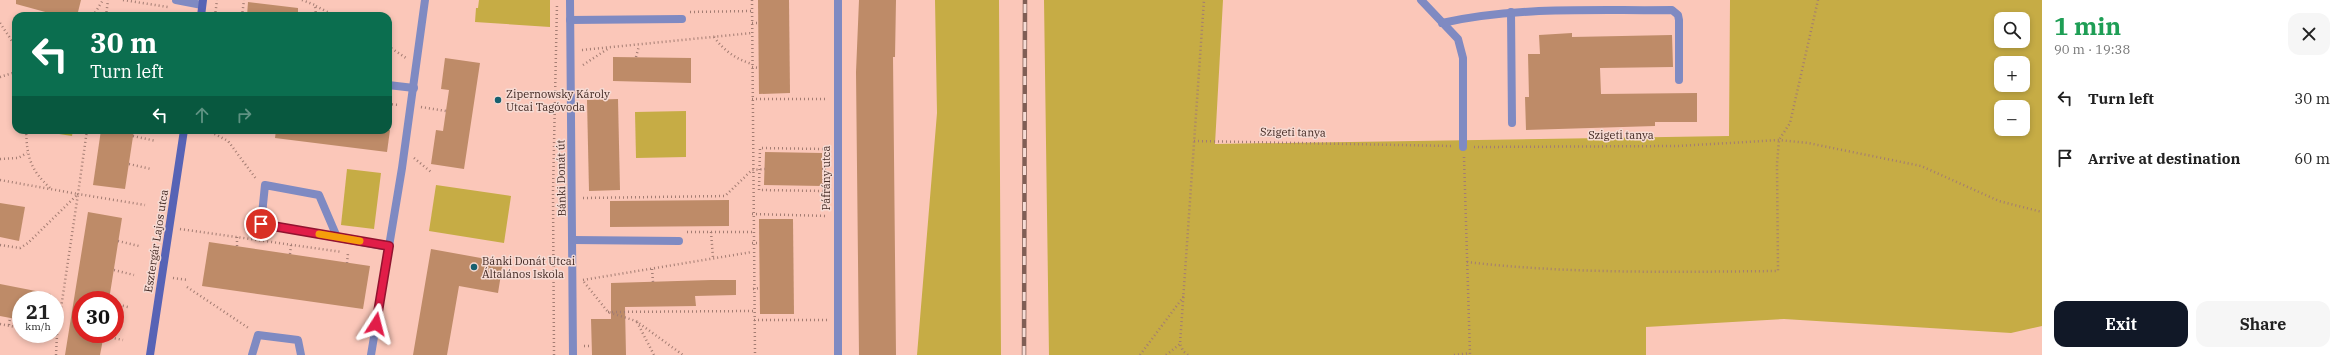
<!DOCTYPE html>
<meta charset="utf-8">
<style>
:root{--surface:#fff;--page:#f6f6f6;--text:#222;--muted:#767676;--accent:#111827}
body{margin:0;font-family:"IBM Plex Serif",serif;background:var(--page);color:var(--text);height:100vh;display:flex;flex-direction:column;font-size:15px;white-space:nowrap}
*{box-sizing:border-box;margin:0}
p{font-size:13px;color:var(--muted)}
.icon{flex:none;width:22px;height:22px;fill:none;stroke:currentColor;stroke-width:2;stroke-linecap:round;stroke-linejoin:round}
.map{position:relative;flex:1;overflow:hidden}
.drawer{display:flex;flex-direction:column;background:var(--surface);width:300px}
.drawer>*{flex:none}
.guide{position:absolute;left:12px;top:12px;width:380px;height:122px;border-radius:12px;box-shadow:0 2px 6px #0003;background:#0b6e4f;color:#fff;overflow:hidden}
.fabs{position:absolute;left:1994px;top:12px;display:grid;gap:8px}
.fabs a{display:grid;place-items:center;width:36px;height:36px;border-radius:8px;background:var(--surface);box-shadow:0 2px 6px #0003;font-size:20px}
.speed{position:absolute;left:12px;top:291px;display:flex;gap:8px;font-size:20px;font-weight:700;text-align:center}
.speed>*{display:grid;place-content:center;width:52px;height:52px;border-radius:50%;background:var(--surface);box-shadow:0 2px 6px #0003;line-height:1}
.speed small{font-size:10px;font-weight:400}
.speed .limit{border:6px solid #d22;background:#fff;color:#111}
.pin{position:absolute;display:grid;place-items:center;width:34px;height:34px;color:#fff;margin:-17px;border:2px solid #fff;border-radius:50%;box-shadow:0 1px 4px #0007}
.me{position:absolute;width:44px;margin:-22px;rotate:9deg;stroke-linejoin:round;filter:drop-shadow(0 0 3px #0008)}
.turn{display:flex;align-items:center;gap:14px;height:84px;padding:0 12px;font-size:18px}
.turn .icon{width:52px;height:52px;stroke-width:2.5}
.turn b{display:block;font-size:28px;line-height:34px}
.lanes{display:flex;align-items:center;height:38px;padding:0 12px;background:#0003;justify-content:center;gap:20px;direction:ltr}
.lanes .off{opacity:.35}
.round{display:grid;place-items:center;flex:none;width:42px;height:42px;border-radius:12px;background:var(--page)}
.overview{display:flex;align-items:center;justify-content:space-between;height:68px;padding:0 12px}
h1{font-size:24px;font-weight:700;line-height:30px;color:#1e9e55}
.primary-button{display:flex;gap:8px;margin-top:auto;padding:8px 12px}
.primary-button a{flex:1;height:46px;border-radius:12px;background:var(--accent);color:#fff;font-size:16px;font-weight:700;line-height:46px;text-align:center}
.primary-button a+a{background:var(--page);color:var(--text)}
ul{padding:0;list-style:none}
li{display:flex;align-items:center;gap:12px;height:60px;padding:0 12px}
li div{flex:1}
li b{display:block;font-size:15px}
li em{font-style:normal}
main{display:flex;flex:1;min-height:0}
.map>svg:first-child{display:block}
</style>
<main>
<div class="map">
<svg width="2042" height="355" viewBox="0 0 2042 355">
<rect width="100%" height="100%" fill="#fbc7b9"/>
<g fill="#c6ac45" fill-rule="evenodd">
<polygon points="479,0 550,0 550,27 475,22 476,8 478,8"/>
<polygon points="935,0 999,0 1001,355 917,355 937,113"/>
<path d="M1044 0H1223L1215 144 1729 136 1730 0H2042V326L2011 333 1784 319 1646 327V355H1049ZM2001 19H2023V41H2001ZM2001 63H2023V85H2001ZM2001 107H2023V129H2001Z"/>
<polygon points="686,111 686,157 636,158 635,112"/>
<polygon points="33,130 73,130 72,136"/>
<polygon points="347,169 381,173 374,229 341,225"/>
<polygon points="436,185 511,196 504,243 429,231"/>
</g>
<g fill="#be8b68">
<polygon points="16,0 81,0 77,16 60,16 16,4"/>
<polygon points="758,0 789,0 790,93 759,94"/>
<polygon points="859,0 896,0 895,57 893,57 896,355 859,355 856,72"/>
<polygon points="248,2 298,8 298,16 247,16"/>
<polygon points="1572,33 1572,37 1672,35 1673,67 1600,68 1601,94 1697,93 1697,122 1655,122 1655,126 1526,130 1525,97 1529,97 1528,54 1540,54 1539,35"/>
<polygon points="613,57 691,58 691,83 613,81"/>
<polygon points="445,58 480,63 464,169 431,164 436,130 443,131 449,90 441,89"/>
<polygon points="618,99 620,190 589,191 587,100"/>
<polygon points="101,130 134,130 125,189 93,185"/>
<polygon points="276,130 390,130 387,152 275,138"/>
<polygon points="765,152 822,153 822,186 764,185"/>
<polygon points="729,200 729,226 610,227 610,201"/>
<polygon points="0,203 25,207 19,241 0,237"/>
<polygon points="88,212 122,218 109,300 75,300 81,300 81,334 104,334 100,355 65,355"/>
<polygon points="759,219 793,219 794,314 760,314"/>
<polygon points="209,242 370,266 363,309 202,286"/>
<polygon points="431,249 503,262 498,293 459,286 447,355 413,355"/>
<polygon points="711,280 736,280 736,295 695,296 696,306 625,307 626,355 592,355 591,319 611,319 611,283"/>
<polygon points="0,284 51,294 50,300 21,300 21,320 0,316"/>
</g>
<g fill="none" stroke-linecap="round" stroke-linejoin="round">
<g stroke="#a37c72" stroke-width="2.5" stroke-dasharray="1 3" stroke-linecap="butt">
<polyline points="123,0 168,7"/>
<polyline points="302,0 315,5 316,16"/>
<polyline points="752,0 755,355"/>
<polyline points="316,6 335,16"/>
<polyline points="690,12 752,11"/>
<polyline points="93,16 103,0"/>
<polyline points="106,16 108,0"/>
<polyline points="215,16 217,0"/>
<polyline points="242,16 244,0"/>
<polyline points="0,23 16,47"/>
<polyline points="752,23 758,23"/>
<path d="M714 37C724 51 736 59 752 64"/>
<polyline points="388,46 406,58"/>
<polyline points="582,50 752,33"/>
<polyline points="636,57 639,46"/>
<polyline points="583,65 609,48"/>
<polyline points="752,67 759,68"/>
<polyline points="0,77 16,72"/>
<polyline points="752,99 828,99"/>
<polyline points="388,104 399,105"/>
<polyline points="421,107 446,111"/>
<path d="M26 130C27 157 30 169 50 188"/>
<polyline points="87,130 78,194 145,205"/>
<polyline points="211,132 228,141 257,180"/>
<polyline points="133,136 156,141"/>
<polyline points="1194,141 1451,146"/>
<polyline points="1474,147 1679,146 1779,140 1808,143 1921,166 1999,201 2042,212"/>
<polyline points="1464,157 1470,355"/>
<polyline points="414,158 431,172"/>
<polyline points="0,159 18,158 27,153"/>
<polyline points="129,164 151,169"/>
<polyline points="822,169 824,169 825,149 760,148 759,190 823,191 824,169 826,169"/>
<polyline points="0,180 78,194"/>
<polyline points="583,198 725,196 752,170 765,169"/>
<polyline points="752,214 828,216"/>
<polyline points="180,229 342,252"/>
<polyline points="687,232 753,232"/>
<polyline points="711,232 713,258"/>
<polyline points="118,241 139,246"/>
<polyline points="752,243 760,243"/>
<polyline points="0,245 20,248 28,243 78,194"/>
<polyline points="237,246 237,237"/>
<polyline points="290,254 291,245"/>
<path d="M1467 262C1567 274 1677 272 1778 271L1777 164 1779 140 1790 123 1818 0"/>
<polyline points="347,263 348,253"/>
<polyline points="652,269 653,282"/>
<polyline points="114,270 134,275"/>
<polyline points="173,278 188,280"/>
<polyline points="583,280 752,252"/>
<polyline points="584,282 608,312 636,321 683,355"/>
<polyline points="187,287 250,329"/>
<polyline points="753,289 760,288"/>
<polyline points="115,304 128,307"/>
<polyline points="608,312 754,311"/>
<polyline points="754,320 827,320"/>
<polyline points="637,322 654,355"/>
<polyline points="0,324 21,328"/>
<polyline points="9,325 10,318"/>
<polyline points="52,334 57,335"/>
<polyline points="103,336 123,340"/>
<polyline points="584,346 592,346"/>
<polyline points="56,355 57,335 78,194"/>
<polyline points="554,355 553,192 557,4"/>
<polyline points="1140,355 1184,296"/>
<polyline points="1166,355 1180,344"/>
<polyline points="1188,355 1183,351 1180,344 1204,0"/>
<polyline points="1454,355 1470,353"/>
</g>
<g stroke="#7f8ac2" stroke-width="8">
<polyline points="176,0 202,5"/>
<polyline points="1511,12 1512,123"/>
<path d="M1442 23C1517 6 1596 11 1672 10L1678 15 1679 20V80"/>
<polyline points="388,85 414,88"/>
<polyline points="337,237 319,195 265,185 261,224 389,247"/>
<polyline points="252,355 258,335 298,340 301,355"/>
</g>
<g stroke="#7f8ac2" stroke-width="8">
<polyline points="570,0 573,355"/>
<polyline points="838,0 838,355"/>
<polyline points="1421,0 1458,39 1463,58 1463,147"/>
<polyline points="570,20 682,19"/>
<polyline points="573,240 679,241"/>
<polyline points="371,355 402,168 425,0"/>
</g>
<g stroke="#5763b5" stroke-width="8">
<polyline points="201,16 203,0"/>
<polyline points="150,355 184,130"/>
</g>
<defs>
<polyline id="rail" points="1024,355 1025,0"/>
</defs>
<use href="#rail" stroke="#805e55" stroke-width="4.5"/>
<use href="#rail" stroke="#f6dbd4" stroke-width="3" stroke-dasharray="9" stroke-linecap="butt"/>
</g>
<g fill="none" stroke-linecap="round" stroke-linejoin="round">
<defs>
<polyline id="route" points="261,224 389,246 376,324"/>
</defs>
<use href="#route" stroke="#92132f" stroke-width="10"/>
<use href="#route" stroke="#e11d48" stroke-width="7"/>
<polyline stroke="#f59e0b" stroke-width="7" points="319,234 360,241"/>
</g>
<g fill="#17606f" stroke="#f6dbd4" stroke-width="1.5">
<circle cx="498" cy="100" r="4"/>
<circle cx="474" cy="267" r="4"/>
</g>
<g text-anchor="middle" stroke-width="3" stroke-linejoin="round" paint-order="stroke">
<g font-size="11" fill="#422923" stroke="#f6dbd4" text-anchor="start">
<text x="506" y="98">Zipernowsky Károly<tspan x="506" dy="13">Utcai Tagóvoda</tspan></text>
<text x="482" y="265">Bánki Donát Utcai<tspan x="482" dy="13">Általános Iskola</tspan></text>
</g>
<g font-size="11" fill="#422923" stroke="#f6dbd4">
<text transform="translate(1293 132) rotate(1)" y="4">Szigeti tanya</text>
<text x="1621" y="139">Szigeti tanya</text>
<text transform="translate(561 178) rotate(-91)" y="4">Bánki Donát út</text>
<text transform="translate(826 178) rotate(-90)" y="4">Páfrány utca</text>
<text transform="translate(156 241) rotate(-81)" y="4">Esztergár Lajos utca</text>
</g>
</g>
</svg>
<div class="fabs">
<a><svg class="icon" aria-label="search" viewBox="0 0 24 24"><circle cx="10" cy="10" r="6"/><path d="M15 15l6 6"/></svg></a>
<a>+</a>
<a>−</a>
</div>
<div class="speed"><div>21<small>km/h</small></div><div class="limit">30</div></div>
<div class="pin" style="left:261px;top:224px;background:#d93025"><svg class="icon" aria-label="arrive" viewBox="0 0 24 24"><path d="M6 21V4h12l-3 4 3 4H6"/></svg></div>
<svg class="me" style="left:376px;top:324px" viewBox="-20 -20 40 40"><path d="M0-17L14 15 0 8-14 15z" fill="#e11d48" stroke="#fff" stroke-width="4"/></svg>
<div class="guide">
<div class="turn"><svg class="icon" aria-label="left" viewBox="0 0 24 24"><path d="M17 20v-9H6M10 6l-5 5 5 5"/></svg><div><b>30 m</b>Turn left</div></div>
<div class="lanes"><svg class="icon" aria-label="left" viewBox="0 0 24 24"><path d="M17 20v-9H6M10 6l-5 5 5 5"/></svg><svg class="icon off" aria-label="ahead" viewBox="0 0 24 24"><path d="M12 20V5M6 11l6-6 6 6"/></svg><svg class="icon off" aria-label="right" viewBox="0 0 24 24"><path d="M7 20v-9h11M14 6l5 5-5 5"/></svg></div>
</div>
</div>
<section class="drawer">
<div class="overview"><div><h1>1 min</h1><p>90 m · 19:38</p></div><a class="round"><svg class="icon" aria-label="close" viewBox="0 0 24 24"><path d="M6 6l12 12M18 6L6 18"/></svg></a></div>
<ul>
<li><svg class="icon" aria-label="left" viewBox="0 0 24 24"><path d="M17 20v-9H6M10 6l-5 5 5 5"/></svg><div><b>Turn left</b></div><em>30 m</em></li>
<li><svg class="icon" aria-label="arrive" viewBox="0 0 24 24"><path d="M6 21V4h12l-3 4 3 4H6"/></svg><div><b>Arrive at destination</b></div><em>60 m</em></li>
</ul>
<div class="primary-button"><a>Exit</a><a>Share</a></div>
</section>
</main>
